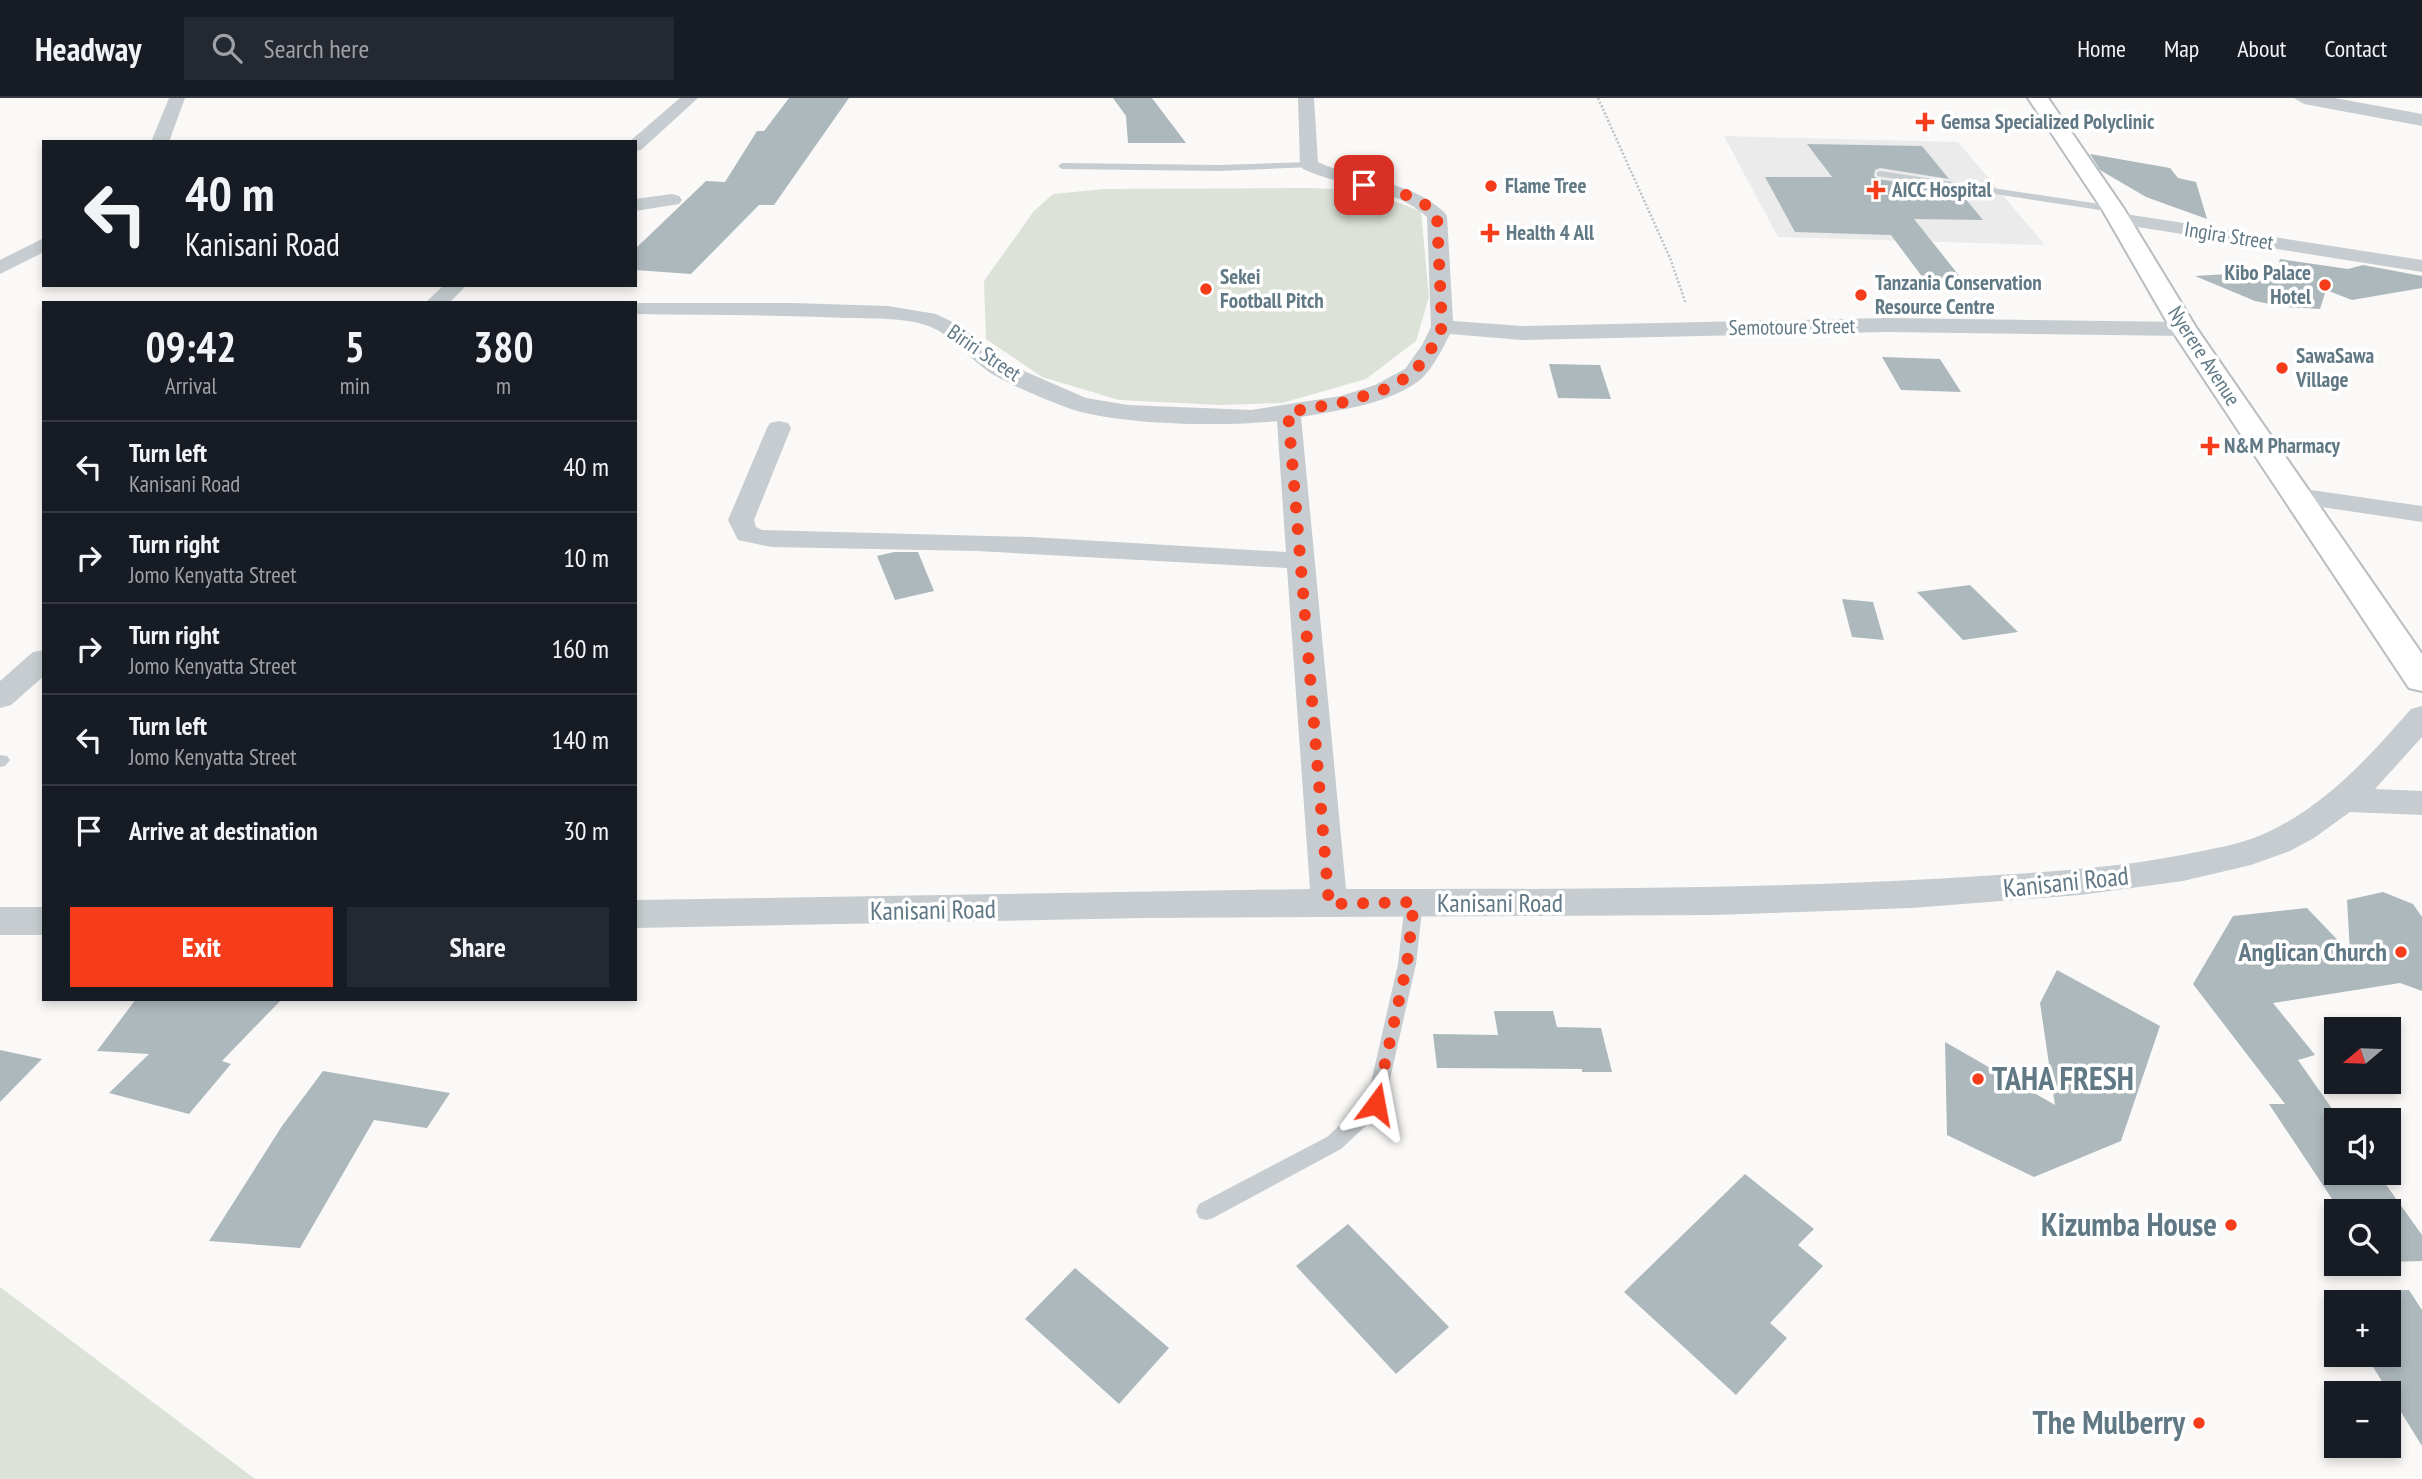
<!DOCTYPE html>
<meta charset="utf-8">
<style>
:root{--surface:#171b24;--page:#242831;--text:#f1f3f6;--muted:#9ea1a6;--line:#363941;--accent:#f53d1c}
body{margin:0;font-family:"PT Sans Narrow",sans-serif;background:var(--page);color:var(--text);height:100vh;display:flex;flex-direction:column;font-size:26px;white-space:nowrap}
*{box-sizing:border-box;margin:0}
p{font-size:23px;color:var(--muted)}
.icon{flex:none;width:38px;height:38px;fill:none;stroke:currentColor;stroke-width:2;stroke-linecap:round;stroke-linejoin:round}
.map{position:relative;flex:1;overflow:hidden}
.side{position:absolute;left:42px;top:203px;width:595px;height:700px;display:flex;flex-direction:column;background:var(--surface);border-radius:0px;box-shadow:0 4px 10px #0003}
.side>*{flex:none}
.hud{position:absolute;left:42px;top:42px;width:595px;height:147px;border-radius:0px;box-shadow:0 4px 10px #0003;background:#171b24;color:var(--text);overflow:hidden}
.needle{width:46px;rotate:251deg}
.buttons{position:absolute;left:2324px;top:919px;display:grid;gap:14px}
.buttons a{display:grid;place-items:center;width:77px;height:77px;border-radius:0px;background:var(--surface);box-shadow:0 4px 10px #0003;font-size:35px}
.pin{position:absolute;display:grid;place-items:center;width:60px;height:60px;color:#fff;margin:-30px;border-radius:14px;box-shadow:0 4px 10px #0006}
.me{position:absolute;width:77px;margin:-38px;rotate:13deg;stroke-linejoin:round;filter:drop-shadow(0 0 5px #0008)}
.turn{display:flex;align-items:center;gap:24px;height:147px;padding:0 28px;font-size:32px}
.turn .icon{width:91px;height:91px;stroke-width:2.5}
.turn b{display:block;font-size:49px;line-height:60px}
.eta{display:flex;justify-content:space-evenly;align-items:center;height:119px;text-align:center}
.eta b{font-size:42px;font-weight:700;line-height:49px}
.cta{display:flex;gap:14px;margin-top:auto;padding:14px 28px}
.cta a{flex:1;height:80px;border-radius:0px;background:var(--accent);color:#fff;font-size:28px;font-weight:700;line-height:80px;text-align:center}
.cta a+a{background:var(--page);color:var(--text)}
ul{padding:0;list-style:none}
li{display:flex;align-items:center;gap:21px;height:91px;padding:0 28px;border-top:2px solid var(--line)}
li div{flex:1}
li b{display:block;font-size:26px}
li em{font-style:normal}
header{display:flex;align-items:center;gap:42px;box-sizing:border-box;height:98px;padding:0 35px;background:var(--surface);border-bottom:2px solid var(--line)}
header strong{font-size:33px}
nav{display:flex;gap:38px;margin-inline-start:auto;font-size:24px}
.search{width:490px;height:63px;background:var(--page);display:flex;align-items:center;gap:18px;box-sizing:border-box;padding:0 24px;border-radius:0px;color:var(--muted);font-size:26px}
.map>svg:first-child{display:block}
</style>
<header>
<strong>Headway</strong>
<div class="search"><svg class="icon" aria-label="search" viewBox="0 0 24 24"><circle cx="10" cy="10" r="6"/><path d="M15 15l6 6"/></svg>Search here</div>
<nav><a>Home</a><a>Map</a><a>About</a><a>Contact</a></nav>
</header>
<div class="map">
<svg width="2422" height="1381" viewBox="0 0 2422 1381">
<rect width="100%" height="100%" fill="#faf9f7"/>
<polygon fill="#eaebea" points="1724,38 1958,44 2045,147 1778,139"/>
<g fill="#dce2d8">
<polygon points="1309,90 1364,92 1421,113 1429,199 1416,243 1366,281 1282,305 1220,307 1119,302 1042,279 986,241 984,183 1034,113 1053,96 1105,91"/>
<polygon points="0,1189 255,1381 0,1381"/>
</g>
<g fill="#adb8bd">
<polygon points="789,0 849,0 774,107 759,107 691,176 635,172 635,151 706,83 725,84 757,33 764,33"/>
<polygon points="1113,0 1152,0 1186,45 1128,45 1126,18"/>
<polygon points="1807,46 1922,48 1949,81 1880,70 1875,72 1874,78 1877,81 1959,93 1983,122 1914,121 1965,185 1926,184 1891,137 1795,134 1765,79 1832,79"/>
<polygon points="2090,56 2170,70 2178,80 2196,84 2207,121 2146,99 2100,72"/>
<polygon points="2280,161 2348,171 2363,167 2422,178 2422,190 2352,202 2326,192 2320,211 2285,209 2255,203 2195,178 2277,173"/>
<polygon points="1882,259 1940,261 1961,294 1901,292"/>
<polygon points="1549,266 1600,267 1611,301 1558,300"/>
<polygon points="894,454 918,454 934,493 895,502 877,458"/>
<polygon points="1970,487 2018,534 1963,542 1917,494"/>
<polygon points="1842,501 1873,504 1884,542 1852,539"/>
<polygon points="2383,794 2413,806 2422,819 2422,893 2400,885 2273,905 2315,957 2298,962 2340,1022 2336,1022 2336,1074 2377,1074 2422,1137 2422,1163 2389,1164 2389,1113 2340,1113 2269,1006 2285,1006 2193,886 2233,818 2307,810 2350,855 2347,802"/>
<polygon points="2057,872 2160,928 2121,1043 2034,1079 1947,1037 1945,944 2055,1007 2040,905"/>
<polygon points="136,901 282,901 222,963 231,966 189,1016 109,995 149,956 97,953"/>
<polygon points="1494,913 1553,913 1557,929 1601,930 1612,974 1582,974 1582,971 1437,970 1433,936 1498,937"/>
<polygon points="0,952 42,961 0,1004"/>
<polygon points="323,973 450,995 427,1030 374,1022 300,1150 209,1143 282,1028"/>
<polygon points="1745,1076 1814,1131 1798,1147 1823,1168 1770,1225 1787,1240 1736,1297 1624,1194"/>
<polygon points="1348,1126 1449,1229 1396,1276 1296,1168"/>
<polygon points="1075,1170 1169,1250 1119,1306 1025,1221"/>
<polygon points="2409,1192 2422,1212 2422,1348 2365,1256 2389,1256 2389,1204 2336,1204 2336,1211 2326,1194"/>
</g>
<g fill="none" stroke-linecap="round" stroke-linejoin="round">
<defs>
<polygon id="primary" points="2028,0 2048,0 2124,111 2197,231 2422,556 2422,593 2409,590 2171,231 2102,111"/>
</defs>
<use href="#primary" stroke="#b7bdc1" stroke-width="4"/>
<polyline stroke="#bec2c4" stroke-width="2.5" stroke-dasharray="2 2" stroke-linecap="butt" points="1598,0 1670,160 1686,206"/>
<g fill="#c6cccf" fill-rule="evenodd">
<polygon points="1309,64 1312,65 1312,69 1219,73 1062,71 1058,68 1062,65 1219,67"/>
<polygon points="1880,73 2113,108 2118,111 2113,114 1877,78 1877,74"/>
<polygon points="0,657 7,658 10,662 5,668 0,669"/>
<polygon points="1414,798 1420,799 1423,804 1416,866 1383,1012 1341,1051 1213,1120 1206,1122 1199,1120 1196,1113 1199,1106 1327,1039 1367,1002 1398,866 1405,804 1408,799"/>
</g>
<g fill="#c6cccf" fill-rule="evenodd">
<polygon points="169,0 185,0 169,44 151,44"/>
<polygon points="680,0 698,0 641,52 635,53 635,44 629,44"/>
<path d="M1298 0H1314L1318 64C1360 84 1409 81 1444 114L1447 118 1453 223 1522 228 1887 220 2184 224 2192 226 2195 231 2192 236 2184 238 1887 234 1522 242 1450 236C1443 250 1432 272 1420 282 1387 307 1340 312 1301 319L1346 791C1563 791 1780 792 1997 777 2064 773 2131 768 2197 754 2221 749 2246 745 2268 734 2326 707 2369 659 2411 611L2422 608V639L2375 691 2422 693V717L2350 714 2314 740 2290 753 2251 767 2183 783 2080 797 1911 810 1713 817 1144 820 635 830V802L1310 791 1287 470 977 453 771 449 738 442 728 422 767 330 770 325 779 323 788 325 791 330 754 422 756 429 762 432 1031 439 1286 454 1277 323C1227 329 1118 327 1071 311 1046 302 1017 290 994 277 972 264 953 238 931 229 906 219 873 221 847 220 776 217 706 217 635 216V205H630H792L888 208 936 216 963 229 977 244 1010 267 1086 300 1128 307 1251 312 1341 298 1375 287 1405 271 1422 247 1431 229 1427 119C1394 88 1343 90 1303 71L1300 67Z"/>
<polygon points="672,96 679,98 682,102 679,106 635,113 635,101"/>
<polygon points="2119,115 2422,162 2422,174 2112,125 2109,121"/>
<polygon points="44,140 44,154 0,176 0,162"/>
<polygon points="444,187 467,187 449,205 425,205"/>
<polygon points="2297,390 2422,408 2422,424 2288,404 2284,398 2288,392"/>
<polygon points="44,552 44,578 11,607 0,610 0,583 33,554"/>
<rect x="0" y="809" width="44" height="28"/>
</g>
<polygon fill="#c6cccf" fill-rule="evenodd" points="2294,0 2335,0 2422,16 2422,28 2304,6"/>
<use href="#primary" fill="#fff" fill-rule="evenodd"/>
</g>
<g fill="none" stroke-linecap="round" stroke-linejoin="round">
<path stroke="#f53d1c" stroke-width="12" stroke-dasharray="0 21.6" d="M1364 87C1390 93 1419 95 1437 118L1442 229 1433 248 1413 276 1383 292 1345 304 1288 314 1329 806 1414 804 1407 866 1376 1006"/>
</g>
<g fill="#f53d1c" stroke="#fff" stroke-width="2.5">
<path d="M1921.5 13.5h7v7h7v7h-7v7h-7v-7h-7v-7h7z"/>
<circle cx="1491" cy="88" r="7"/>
<path d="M1872.5 81.5h7v7h7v7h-7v7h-7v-7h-7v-7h7z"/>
<path d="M1486.5 124.5h7v7h7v7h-7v7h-7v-7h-7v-7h7z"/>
<circle cx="2325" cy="187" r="7"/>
<circle cx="1206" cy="191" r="7"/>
<circle cx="1861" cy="197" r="7"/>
<circle cx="2282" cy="270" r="7"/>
<path d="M2206.5 337.5h7v7h7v7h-7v7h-7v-7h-7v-7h7z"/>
<circle cx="2401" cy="854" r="7"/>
<circle cx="1978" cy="981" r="7"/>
<circle cx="2231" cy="1127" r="7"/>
<circle cx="2199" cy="1325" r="7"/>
</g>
<g text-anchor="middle" stroke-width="7" stroke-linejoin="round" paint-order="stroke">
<g font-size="21" font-weight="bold" fill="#617885" stroke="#fff" text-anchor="start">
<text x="1941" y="31">Gemsa Specialized Polyclinic</text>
<text x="1505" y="95">Flame Tree</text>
<text x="1892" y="99">AICC Hospital</text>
<text x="1506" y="142">Health 4 All</text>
<text x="2311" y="182" text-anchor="end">Kibo Palace<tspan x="2311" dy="24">Hotel</tspan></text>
<text x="1220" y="186">Sekei<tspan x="1220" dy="24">Football Pitch</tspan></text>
<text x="1875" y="192">Tanzania Conservation<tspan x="1875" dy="24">Resource Centre</tspan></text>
<text x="2296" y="265">SawaSawa<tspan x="2296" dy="24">Village</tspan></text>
<text x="2224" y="355">N&amp;M Pharmacy</text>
</g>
<g font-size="21" fill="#617885" stroke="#fff">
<text transform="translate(2229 138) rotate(9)" y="7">Ingira Street</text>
<text transform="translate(1792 229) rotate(-1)" y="7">Semotoure Street</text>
<text transform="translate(984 255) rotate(34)" y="7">Biriri Street</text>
<text transform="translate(2204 258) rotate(57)" y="7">Nyerere Avenue</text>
</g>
<g font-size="26" fill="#617885" stroke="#fff">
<text transform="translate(2066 784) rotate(-6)" y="9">Kanisani Road</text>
<text x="1500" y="814">Kanisani Road</text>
<text transform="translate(933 812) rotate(-1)" y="9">Kanisani Road</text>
</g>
<g font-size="26" font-weight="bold" fill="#617885" stroke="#fff" text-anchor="end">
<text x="2387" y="863">Anglican Church</text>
</g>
<g font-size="32" font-weight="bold" fill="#617885" stroke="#fff" text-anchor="end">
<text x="1992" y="992" text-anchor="start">TAHA FRESH</text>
<text x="2217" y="1138">Kizumba House</text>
<text x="2185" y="1336">The Mulberry</text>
</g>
</g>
</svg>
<div class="buttons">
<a><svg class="needle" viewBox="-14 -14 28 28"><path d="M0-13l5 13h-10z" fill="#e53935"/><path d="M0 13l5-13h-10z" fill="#9ea1a6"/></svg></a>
<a><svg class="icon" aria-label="sound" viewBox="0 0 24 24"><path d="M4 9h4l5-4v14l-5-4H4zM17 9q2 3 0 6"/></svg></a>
<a><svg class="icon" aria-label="search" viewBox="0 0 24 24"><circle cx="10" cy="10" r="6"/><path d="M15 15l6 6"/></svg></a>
<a>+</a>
<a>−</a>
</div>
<div class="pin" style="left:1364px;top:87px;background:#d93025"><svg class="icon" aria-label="arrive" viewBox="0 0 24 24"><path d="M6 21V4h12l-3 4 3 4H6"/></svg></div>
<svg class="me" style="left:1376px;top:1006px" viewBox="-20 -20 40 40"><path d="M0-17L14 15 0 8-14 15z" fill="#f53d1c" stroke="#fff" stroke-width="4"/></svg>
<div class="hud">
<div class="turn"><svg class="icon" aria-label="left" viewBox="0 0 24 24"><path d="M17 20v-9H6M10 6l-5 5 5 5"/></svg><div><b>40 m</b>Kanisani Road</div></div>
</div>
<section class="side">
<div class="eta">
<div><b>09:42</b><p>Arrival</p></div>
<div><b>5</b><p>min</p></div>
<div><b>380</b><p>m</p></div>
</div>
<ul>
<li><svg class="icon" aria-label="left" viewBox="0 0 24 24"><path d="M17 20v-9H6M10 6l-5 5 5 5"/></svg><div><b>Turn left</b><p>Kanisani Road</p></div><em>40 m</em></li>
<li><svg class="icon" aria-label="right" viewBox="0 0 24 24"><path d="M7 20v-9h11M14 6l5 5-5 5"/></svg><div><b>Turn right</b><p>Jomo Kenyatta Street</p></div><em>10 m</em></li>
<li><svg class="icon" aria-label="right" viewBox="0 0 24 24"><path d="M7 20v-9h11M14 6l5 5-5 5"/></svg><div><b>Turn right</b><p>Jomo Kenyatta Street</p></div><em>160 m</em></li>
<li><svg class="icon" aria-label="left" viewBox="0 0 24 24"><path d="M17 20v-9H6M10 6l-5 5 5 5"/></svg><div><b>Turn left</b><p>Jomo Kenyatta Street</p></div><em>140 m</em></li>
<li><svg class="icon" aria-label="arrive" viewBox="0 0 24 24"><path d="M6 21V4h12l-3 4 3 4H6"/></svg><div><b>Arrive at destination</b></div><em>30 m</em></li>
</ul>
<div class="cta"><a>Exit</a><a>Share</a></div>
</section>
</div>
